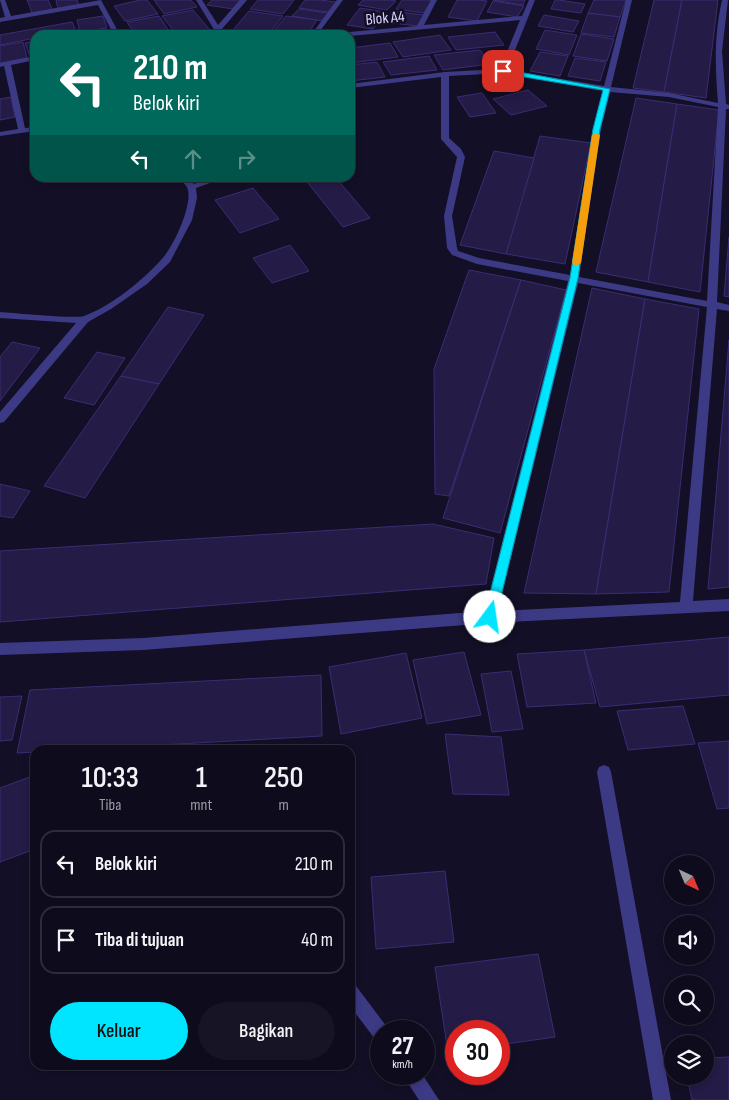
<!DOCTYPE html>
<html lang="id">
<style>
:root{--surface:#0e0b1c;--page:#171425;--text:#f1f3f6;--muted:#9b9ba3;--line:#2e2b3b;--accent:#00e5ff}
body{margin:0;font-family:"Sofia Sans Condensed",sans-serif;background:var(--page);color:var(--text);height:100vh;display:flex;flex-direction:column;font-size:19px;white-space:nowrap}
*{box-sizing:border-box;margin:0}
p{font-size:16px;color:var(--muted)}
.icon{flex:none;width:28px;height:28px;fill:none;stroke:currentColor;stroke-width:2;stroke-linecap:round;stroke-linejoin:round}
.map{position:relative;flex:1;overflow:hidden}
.sheet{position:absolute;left:30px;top:745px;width:325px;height:325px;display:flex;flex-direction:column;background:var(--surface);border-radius:15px;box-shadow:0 2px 8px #0003,0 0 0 1px var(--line)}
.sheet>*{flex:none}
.banner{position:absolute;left:30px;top:30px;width:325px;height:152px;border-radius:15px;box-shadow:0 2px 8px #0003,0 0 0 1px var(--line);background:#00695c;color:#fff;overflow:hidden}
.needle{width:32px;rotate:136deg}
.buttons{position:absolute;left:664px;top:855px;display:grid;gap:10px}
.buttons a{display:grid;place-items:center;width:50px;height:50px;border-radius:50%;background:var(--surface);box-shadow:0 2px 8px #0003,0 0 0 1px var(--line);font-size:25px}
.speed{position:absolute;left:370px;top:1020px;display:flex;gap:10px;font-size:25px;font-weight:700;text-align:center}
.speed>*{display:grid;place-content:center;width:65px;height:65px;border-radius:50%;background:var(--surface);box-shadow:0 2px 8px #0003,0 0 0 1px var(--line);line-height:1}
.speed small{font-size:12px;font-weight:400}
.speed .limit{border:8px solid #d22;background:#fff;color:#111}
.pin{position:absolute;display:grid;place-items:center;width:42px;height:42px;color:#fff;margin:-21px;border-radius:10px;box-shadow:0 2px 8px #0006}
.me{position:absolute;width:55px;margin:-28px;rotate:14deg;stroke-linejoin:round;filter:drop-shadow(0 0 4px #0008)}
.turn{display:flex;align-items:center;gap:18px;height:105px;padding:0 20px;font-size:22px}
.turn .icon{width:65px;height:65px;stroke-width:2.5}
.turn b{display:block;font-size:35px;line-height:42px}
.lanes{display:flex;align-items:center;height:48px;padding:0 20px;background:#0003;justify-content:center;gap:25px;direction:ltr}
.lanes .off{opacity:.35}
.eta{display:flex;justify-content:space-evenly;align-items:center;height:85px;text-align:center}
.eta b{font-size:30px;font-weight:600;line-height:35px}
.action{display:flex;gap:10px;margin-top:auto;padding:10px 20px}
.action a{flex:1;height:58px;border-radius:30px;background:var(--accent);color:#111;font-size:20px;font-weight:600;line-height:58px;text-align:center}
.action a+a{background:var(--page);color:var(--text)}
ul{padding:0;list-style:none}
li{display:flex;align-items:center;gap:15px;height:68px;margin:0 10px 8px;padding:0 10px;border:2px solid var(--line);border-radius:15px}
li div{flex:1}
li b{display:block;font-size:19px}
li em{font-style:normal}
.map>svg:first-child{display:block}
</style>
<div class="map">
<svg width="729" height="1100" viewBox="0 0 729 1100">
<rect width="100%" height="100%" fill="#130f26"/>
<g fill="#241b47" stroke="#3b2d73">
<polygon points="27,0 48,0 53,11 33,15"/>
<polygon points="56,0 77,0 79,6 58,9"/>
<polygon points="140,0 147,0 158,14 125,21 114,6"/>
<polygon points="154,0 191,0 197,7 164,14"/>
<polygon points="212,0 240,0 233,9 207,5"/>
<polygon points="258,0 294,0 283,14 250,9"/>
<polygon points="305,0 320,0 336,2 328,12 299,8"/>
<polygon points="363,0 390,0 396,1 387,10 358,5"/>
<polygon points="402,0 432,0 424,13 396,9"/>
<polygon points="457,0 479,0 487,1 477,21 448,17"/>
<polygon points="493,0 525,0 523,5"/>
<polygon points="555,0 559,0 585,4 581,13 551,9"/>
<polygon points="594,0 626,0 620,17 588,13"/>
<polygon points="654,0 682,0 664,92 633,88"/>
<polygon points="682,0 718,0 706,98 664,92"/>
<polygon points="493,1 524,6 517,17 487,12"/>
<polygon points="360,8 386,12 373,29 347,25"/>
<polygon points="299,9 328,13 322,21 292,16"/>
<polygon points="193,10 209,29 177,35 162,16"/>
<polygon points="249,11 283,16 268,35 233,30"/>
<polygon points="392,11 424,15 417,26 385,22"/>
<polygon points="588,13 620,17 614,37 581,33"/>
<polygon points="544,15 579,21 573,32 538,26"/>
<polygon points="103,16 107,28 80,32 77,20"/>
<polygon points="159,16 171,34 135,35 127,22"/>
<polygon points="286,16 317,20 307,35 272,33"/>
<polygon points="72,22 76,31 54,35 35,35 35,38 0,45 0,35"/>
<polygon points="96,30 99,35 72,35"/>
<polygon points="545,30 577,35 569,55 536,49"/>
<polygon points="495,32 504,45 456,50 448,37"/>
<polygon points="581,34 614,39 607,61 573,56"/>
<polygon points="440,35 451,50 403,57 393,42"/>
<polygon points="35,41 35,56 30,57 25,43"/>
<polygon points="23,42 27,58 0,63 0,46"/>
<polygon points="390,43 398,57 350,63 350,48"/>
<polygon points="480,50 490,64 443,70 434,55"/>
<polygon points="540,52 568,56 560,76 530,71"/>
<polygon points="429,56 437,70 391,75 383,62"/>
<polygon points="575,58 606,62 600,81 568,76"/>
<polygon points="377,62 385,77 350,81 350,65"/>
<polygon points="528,90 547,106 511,115 493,99"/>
<polygon points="482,93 496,113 470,117 457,97"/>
<polygon points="11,97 15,117 0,120 0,99"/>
<polygon points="636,98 677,104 648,282 596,272"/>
<polygon points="677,104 719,110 700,292 648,282"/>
<polygon points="540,136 591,143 565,264 506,254"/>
<polygon points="494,151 534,158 506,254 460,245"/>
<polygon points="304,178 336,178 370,218 343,227"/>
<polygon points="253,188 279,219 240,233 215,200"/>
<polygon points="729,237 729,297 724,296"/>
<polygon points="290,245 309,271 272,283 253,258"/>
<polygon points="469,270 521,280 449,496 435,494 434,369"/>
<polygon points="521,280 566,290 500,533 443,518"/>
<polygon points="592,288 645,299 596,594 524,593"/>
<polygon points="645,299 699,309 669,592 596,594"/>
<polygon points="168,307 204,315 159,384 121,376"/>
<polygon points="729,340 729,587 708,589"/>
<polygon points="12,342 40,348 0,401 0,357"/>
<polygon points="97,352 125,358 94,405 64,398"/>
<polygon points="121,376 159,384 85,498 44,486"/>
<polygon points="0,484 30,491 13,518 0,516"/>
<polygon points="433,524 494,538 486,584 0,622 0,551"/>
<polygon points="729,637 729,695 600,707 584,650"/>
<polygon points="584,650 596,703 527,707 517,654"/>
<polygon points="464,652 481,715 427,724 413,660"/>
<polygon points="406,653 422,718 341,734 329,667"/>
<polygon points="511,671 523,729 492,732 481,674"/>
<polygon points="321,675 322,736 70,750 35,750 35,752 17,753 30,690"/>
<polygon points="22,696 12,740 0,741 0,697"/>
<polygon points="683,706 695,744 628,750 617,711"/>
<polygon points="445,734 501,737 509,795 453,794"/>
<polygon points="729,741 729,808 717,809 698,743"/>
<polygon points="35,775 35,849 0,862 0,788"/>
<polygon points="445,871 454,942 376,949 371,877"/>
<polygon points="538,954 555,1037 499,1045 499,1031 456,1031 456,1052 448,1053 435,967"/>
<polygon points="729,1057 729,1100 692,1100 687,1076 705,1076 705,1058"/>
</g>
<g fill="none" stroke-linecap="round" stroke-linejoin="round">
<path fill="#3d3a85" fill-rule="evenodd" d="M179 178H187L194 184 213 178H224L196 188 197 198 192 220 170 262 147 284 111 309 88 322 4 422 0 423V412L76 323 0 318V312C15 313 74 319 84 316 110 307 143 280 161 260 173 248 192 207 188 190 187 185 182 182 179 178Z"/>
<g fill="#3d3a85" fill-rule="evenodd">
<polygon points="0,0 5,0 11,16 101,0 120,35 114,35 98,5 0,22 0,18 5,17"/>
<polygon points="196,0 202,0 218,25 240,0 247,0 221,30 224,35 218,35 215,31"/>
<polygon points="337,0 343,0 317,35 311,35"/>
<path d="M431 0H437L424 25 522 16 529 0H535L507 70 604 86 626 0H632L611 87 669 93 718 103C715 65 714 37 722 0H728L722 51 726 104 729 105V109H726L717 302 729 305V311L717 309 693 601 729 599V611L490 623 143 650 0 655V643L143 638 485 611 568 281 477 264 452 255 447 248 444 216 457 157 441 139V77L350 88V84L445 72 500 69 520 20 350 36 335 35 338 33 417 26ZM503 73 603 91 593 129 570 275 479 258 458 251 457 248 452 216 465 157 461 149 449 138V76ZM610 92 669 97 718 107 707 301 579 277 601 129ZM578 283 707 307 680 602 498 611Z"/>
<polygon points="35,56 35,60 11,65 25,128 35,127 35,131 0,136 0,132 18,129 4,66 0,67 0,63"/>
<polygon points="604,765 609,767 611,772 671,1100 653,1100 597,772 599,767"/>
<polygon points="350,983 356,986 387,1027 389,1031 381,1031 381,1042 375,1039 350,1006"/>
<polygon points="402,1074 422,1074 439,1100 419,1100"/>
</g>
</g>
<polygon fill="#00e5ff" stroke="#0095a6" points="503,69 610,89 600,129 578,278 496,617 495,621 490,623 486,621 484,617 570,278 593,129 603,90 500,73 499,71"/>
<polygon fill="#f59e0b" points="596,133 600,135 581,263 576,266 572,263 592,135"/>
<g text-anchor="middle" stroke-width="5" stroke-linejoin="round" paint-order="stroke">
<g font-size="16" fill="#d9d4ff" stroke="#130f26">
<text transform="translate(385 17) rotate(-5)" y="6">Blok A4</text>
</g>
</g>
</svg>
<div class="buttons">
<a><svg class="needle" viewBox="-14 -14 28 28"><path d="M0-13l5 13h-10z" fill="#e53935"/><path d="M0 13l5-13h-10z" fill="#9b9ba3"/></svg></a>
<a><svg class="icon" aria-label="sound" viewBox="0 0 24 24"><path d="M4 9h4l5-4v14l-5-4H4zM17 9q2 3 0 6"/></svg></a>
<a><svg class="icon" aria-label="search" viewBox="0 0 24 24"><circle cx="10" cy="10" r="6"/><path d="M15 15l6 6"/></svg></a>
<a><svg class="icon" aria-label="layers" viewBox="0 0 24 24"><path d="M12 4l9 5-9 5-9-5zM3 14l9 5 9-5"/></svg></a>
</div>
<div class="speed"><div>27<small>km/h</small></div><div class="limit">30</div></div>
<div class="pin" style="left:503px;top:71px;background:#d93025"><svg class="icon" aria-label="arrive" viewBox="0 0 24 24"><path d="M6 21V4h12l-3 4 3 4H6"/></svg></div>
<svg class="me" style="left:490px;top:617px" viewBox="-20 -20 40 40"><circle r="19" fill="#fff"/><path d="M0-13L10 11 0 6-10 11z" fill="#00e5ff"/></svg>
<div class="banner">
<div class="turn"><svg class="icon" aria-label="left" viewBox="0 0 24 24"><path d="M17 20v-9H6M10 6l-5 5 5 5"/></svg><div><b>210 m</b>Belok kiri</div></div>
<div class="lanes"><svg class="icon" aria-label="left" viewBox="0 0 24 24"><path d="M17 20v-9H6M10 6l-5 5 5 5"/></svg><svg class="icon off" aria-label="ahead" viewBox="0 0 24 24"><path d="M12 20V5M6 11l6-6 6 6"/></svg><svg class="icon off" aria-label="right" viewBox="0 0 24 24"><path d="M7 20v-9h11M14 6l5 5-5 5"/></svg></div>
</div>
<section class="sheet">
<div class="eta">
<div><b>10:33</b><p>Tiba</p></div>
<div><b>1</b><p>mnt</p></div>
<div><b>250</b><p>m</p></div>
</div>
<ul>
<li><svg class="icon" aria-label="left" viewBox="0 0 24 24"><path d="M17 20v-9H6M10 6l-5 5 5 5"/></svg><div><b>Belok kiri</b></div><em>210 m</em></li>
<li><svg class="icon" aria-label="arrive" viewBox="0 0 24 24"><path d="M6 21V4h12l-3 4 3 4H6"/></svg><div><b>Tiba di tujuan</b></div><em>40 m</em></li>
</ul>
<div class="action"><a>Keluar</a><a>Bagikan</a></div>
</section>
</div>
